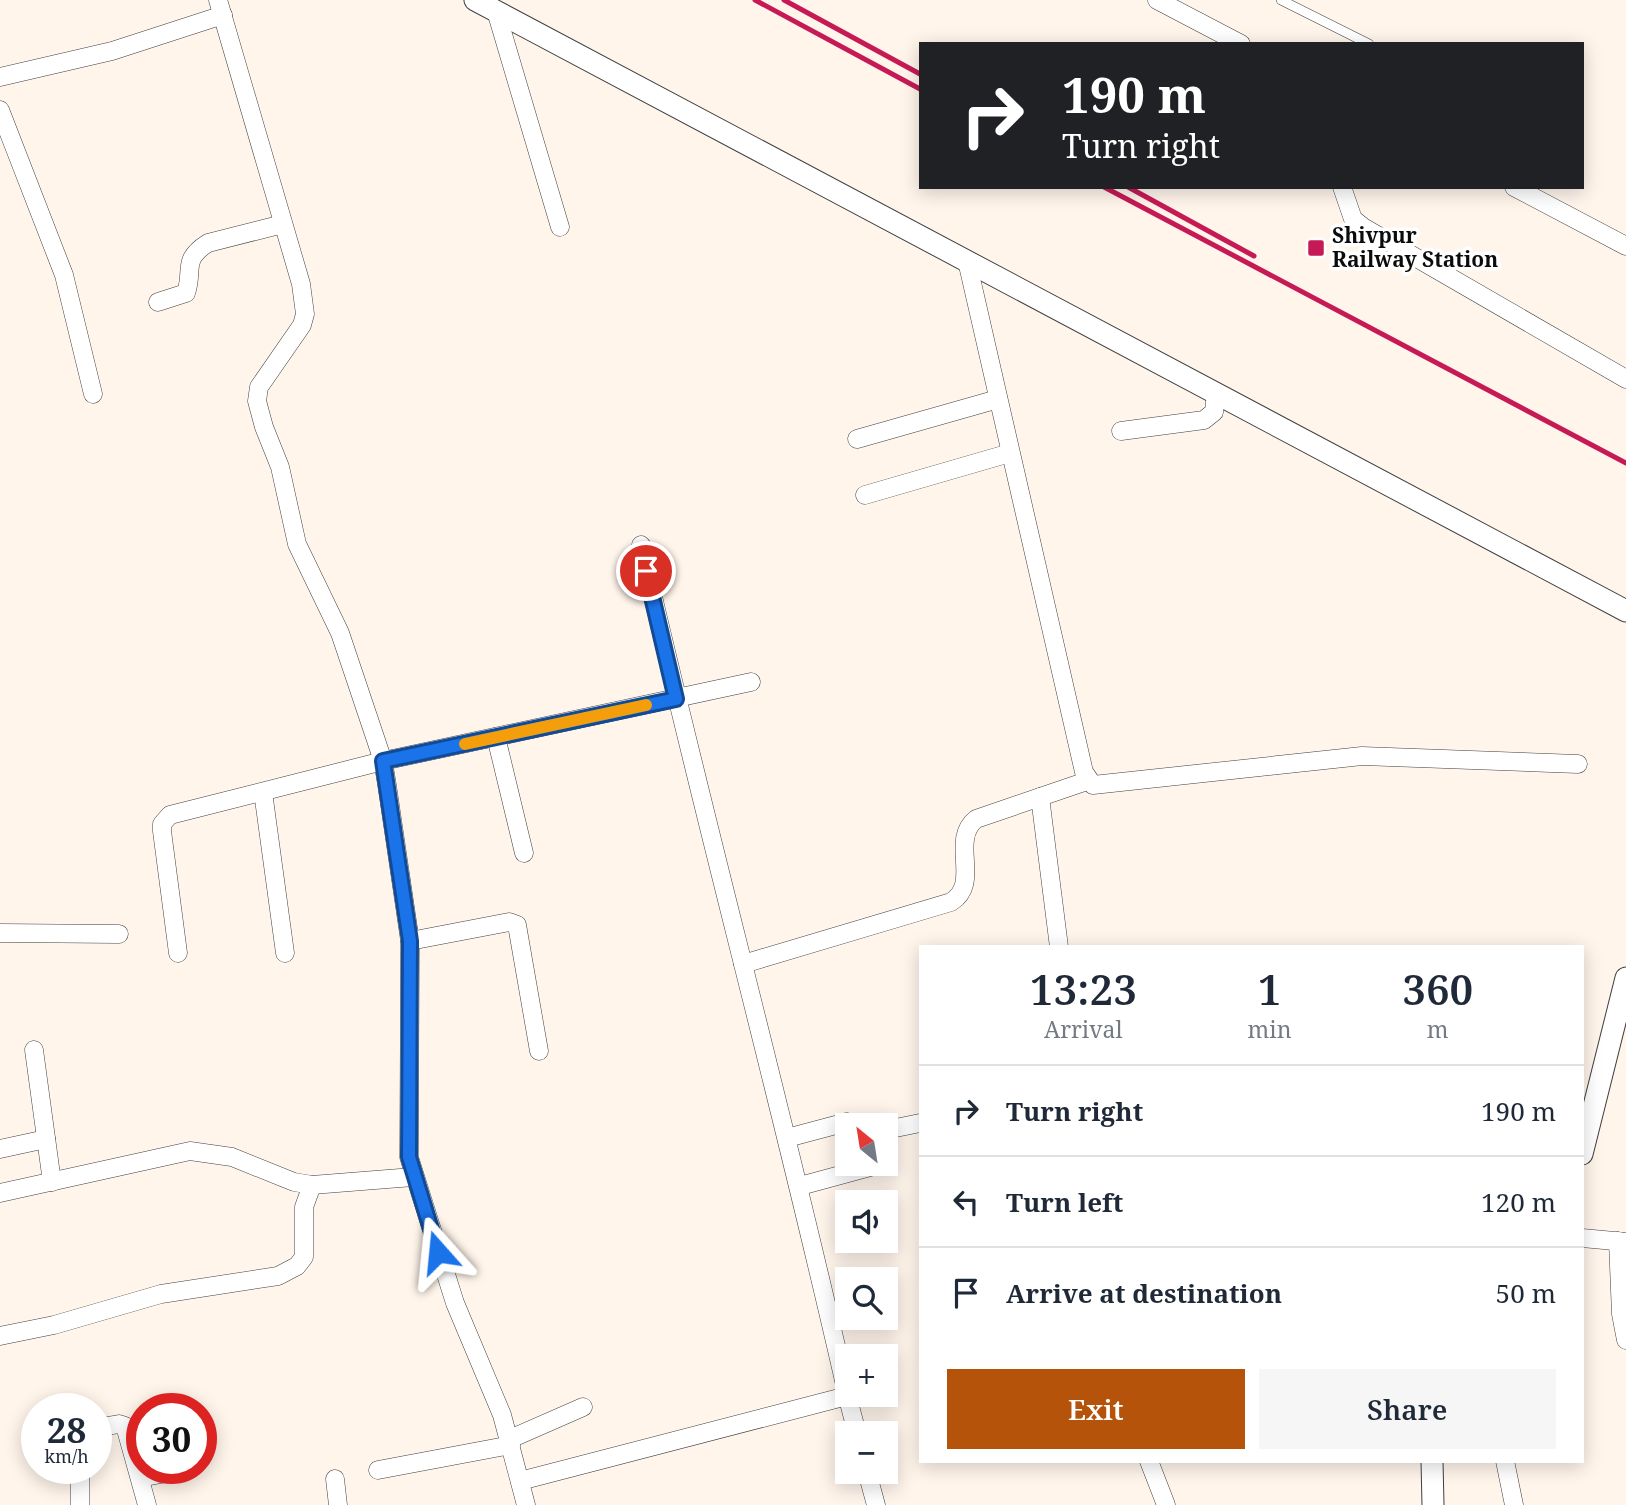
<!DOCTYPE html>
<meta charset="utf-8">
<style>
:root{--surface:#fff;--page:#f6f6f7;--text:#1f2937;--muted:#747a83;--line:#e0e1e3;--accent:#b45309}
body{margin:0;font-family:"Noto Serif",serif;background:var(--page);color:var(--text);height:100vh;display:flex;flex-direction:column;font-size:26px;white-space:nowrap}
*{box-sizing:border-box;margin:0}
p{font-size:23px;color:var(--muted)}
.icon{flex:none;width:38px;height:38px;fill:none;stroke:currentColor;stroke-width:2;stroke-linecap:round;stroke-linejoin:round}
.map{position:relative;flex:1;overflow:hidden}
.drawer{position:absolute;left:919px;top:945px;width:665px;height:518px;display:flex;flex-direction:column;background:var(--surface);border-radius:0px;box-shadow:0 4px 18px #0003}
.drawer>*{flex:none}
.hud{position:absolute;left:919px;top:42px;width:665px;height:147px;border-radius:0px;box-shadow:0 4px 18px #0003;background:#202124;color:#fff;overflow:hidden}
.needle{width:46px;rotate:330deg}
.buttons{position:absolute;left:835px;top:1113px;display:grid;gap:14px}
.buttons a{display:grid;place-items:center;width:63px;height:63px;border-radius:0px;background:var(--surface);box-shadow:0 4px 18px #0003;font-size:35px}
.speed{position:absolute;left:21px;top:1393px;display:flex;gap:14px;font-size:35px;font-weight:700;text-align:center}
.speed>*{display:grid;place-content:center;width:91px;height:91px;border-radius:50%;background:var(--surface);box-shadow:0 4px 18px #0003;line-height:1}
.speed small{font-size:18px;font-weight:400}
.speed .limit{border:10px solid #d22;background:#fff;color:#111}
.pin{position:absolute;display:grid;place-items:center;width:60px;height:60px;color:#fff;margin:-30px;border:4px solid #fff;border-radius:50%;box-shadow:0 2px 7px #0007}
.me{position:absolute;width:77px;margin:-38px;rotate:342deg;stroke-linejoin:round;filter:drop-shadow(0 0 5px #0008)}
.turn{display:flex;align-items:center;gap:24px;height:147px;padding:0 28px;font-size:32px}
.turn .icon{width:91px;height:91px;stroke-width:2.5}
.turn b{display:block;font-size:49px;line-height:60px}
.eta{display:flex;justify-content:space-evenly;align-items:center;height:119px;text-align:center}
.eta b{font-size:42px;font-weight:600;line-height:49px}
.primary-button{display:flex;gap:14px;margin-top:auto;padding:14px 28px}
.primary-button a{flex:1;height:80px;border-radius:0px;background:var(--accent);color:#fff;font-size:28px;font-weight:600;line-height:80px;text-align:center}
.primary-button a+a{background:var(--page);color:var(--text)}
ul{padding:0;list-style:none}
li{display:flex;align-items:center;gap:21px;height:91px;padding:0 28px;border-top:2px solid var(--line)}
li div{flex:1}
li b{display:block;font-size:26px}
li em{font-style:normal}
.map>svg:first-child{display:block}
</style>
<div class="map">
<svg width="1626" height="1505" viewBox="0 0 1626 1505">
<rect width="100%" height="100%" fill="#fff5eb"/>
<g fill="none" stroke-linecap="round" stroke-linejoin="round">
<defs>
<polyline id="service" points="1281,0 1369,44"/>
<g id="minor">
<polyline points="218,0 301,284 305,314 302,325 259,387 257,401 264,427 280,467 297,544 340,633 383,761 387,785 410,941 409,1157 455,1303 502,1415 526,1505"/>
<polyline points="1157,0 1241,44"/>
<polyline points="496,11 560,227"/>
<polyline points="0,77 112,51 223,15"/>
<polyline points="0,110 64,275 93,394"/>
<polyline points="1342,187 1353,219 1363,227 1626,379"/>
<polyline points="1514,187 1626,246"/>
<polyline points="967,261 1084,772 1093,785 1362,756 1578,764"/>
<path d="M158 302 186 293C194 270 181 260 208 243L283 224"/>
<polyline points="1121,431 1204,420 1214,412 1216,393"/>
<polyline points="857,439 998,399"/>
<polyline points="865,495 1010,453"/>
<path d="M641 545C706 829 783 1110 847 1394"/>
<polyline points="496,737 524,853"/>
<polyline points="263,792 285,953"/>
<polyline points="1040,797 1059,947"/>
<polyline points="0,933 119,934"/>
<polyline points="410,941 509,922 517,925 539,1051"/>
<polyline points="178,953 162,831 162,824 170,815 383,761 751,682"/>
<path d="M743 964 951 902C982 883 949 841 976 819L1087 781"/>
<polyline points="34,1050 52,1182"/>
<polyline points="886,1130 920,1123"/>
<polyline points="787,1138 847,1122 857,1125"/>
<polyline points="0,1149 46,1139"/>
<polyline points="800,1186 881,1164"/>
<polyline points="0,1193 190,1151 232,1157 294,1182 312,1185 413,1177"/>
<polyline points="1582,1238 1626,1242"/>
<polyline points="1618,1241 1621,1314 1626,1340"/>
<polyline points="0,1336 54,1325 161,1294 278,1276 297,1266 304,1257 304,1207 312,1185"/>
<polyline points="847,1395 857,1433"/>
<polyline points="96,1428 119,1424 125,1426 147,1505"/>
<polyline points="510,1439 583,1407"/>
<polyline points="1149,1461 1166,1505"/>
<polyline points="1505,1461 1514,1505"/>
<polyline points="378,1470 511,1445"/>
<polyline points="867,1472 876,1505"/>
<polyline points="140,1478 191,1468"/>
<polyline points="335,1479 338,1505"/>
<polyline points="520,1481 847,1396"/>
<polyline points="80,1505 80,1468"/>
</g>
<g id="tertiary">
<polyline points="475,0 1626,611"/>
<polyline points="1582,1154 1626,978"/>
<polyline points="1432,1461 1433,1505"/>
</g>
</defs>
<use href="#service" stroke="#3f3f3f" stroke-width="10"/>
<use href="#minor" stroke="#3f3f3f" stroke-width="19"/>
<use href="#tertiary" stroke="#3f3f3f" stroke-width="23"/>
<use href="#service" stroke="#fff" stroke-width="9"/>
<use href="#minor" stroke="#fff" stroke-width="18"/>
<use href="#tertiary" stroke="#fff" stroke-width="21"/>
<g stroke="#c61a56" stroke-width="5">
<polyline points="755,0 920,89"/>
<polyline points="784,0 920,74"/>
<polyline points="1104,187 1626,463"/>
<polyline points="1128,187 1254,256"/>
</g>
</g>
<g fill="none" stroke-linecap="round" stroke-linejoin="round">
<defs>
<polyline id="route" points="438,1252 409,1157 410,941 383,761 676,699 646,571"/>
</defs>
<use href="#route" stroke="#114b97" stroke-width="18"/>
<use href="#route" stroke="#1a73e8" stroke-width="12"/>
<polyline stroke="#f59e0b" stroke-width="12" points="465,744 646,705"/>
</g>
<rect fill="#c61a56" stroke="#fff" stroke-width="2.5" x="1307" y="239" width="18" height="18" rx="3.5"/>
<g text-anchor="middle" stroke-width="7" stroke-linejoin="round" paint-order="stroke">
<g font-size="21" font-weight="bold" fill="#0c0c0c" stroke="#fff" text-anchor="start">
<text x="1332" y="243">Shivpur<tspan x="1332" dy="24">Railway Station</tspan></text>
</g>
</g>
</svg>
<div class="buttons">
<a><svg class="needle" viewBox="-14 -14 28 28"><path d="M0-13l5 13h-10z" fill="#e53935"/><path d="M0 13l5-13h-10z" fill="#747a83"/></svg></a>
<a><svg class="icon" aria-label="sound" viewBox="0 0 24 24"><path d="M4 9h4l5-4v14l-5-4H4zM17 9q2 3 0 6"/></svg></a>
<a><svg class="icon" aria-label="search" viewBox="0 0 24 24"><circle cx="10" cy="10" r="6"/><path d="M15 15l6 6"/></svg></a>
<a>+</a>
<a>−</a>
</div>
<div class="speed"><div>28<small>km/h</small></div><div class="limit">30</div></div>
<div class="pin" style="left:646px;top:571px;background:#d93025"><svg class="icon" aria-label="arrive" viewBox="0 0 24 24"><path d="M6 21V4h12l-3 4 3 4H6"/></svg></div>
<svg class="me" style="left:438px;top:1252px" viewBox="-20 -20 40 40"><path d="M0-17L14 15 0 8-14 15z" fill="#1a73e8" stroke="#fff" stroke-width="4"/></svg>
<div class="hud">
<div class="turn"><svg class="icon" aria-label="right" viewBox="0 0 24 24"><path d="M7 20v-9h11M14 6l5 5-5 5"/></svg><div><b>190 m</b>Turn right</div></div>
</div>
<section class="drawer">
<div class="eta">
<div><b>13:23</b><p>Arrival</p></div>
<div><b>1</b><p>min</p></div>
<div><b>360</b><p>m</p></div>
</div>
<ul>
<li><svg class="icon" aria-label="right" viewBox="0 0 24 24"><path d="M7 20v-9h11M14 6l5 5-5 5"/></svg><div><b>Turn right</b></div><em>190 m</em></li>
<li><svg class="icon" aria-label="left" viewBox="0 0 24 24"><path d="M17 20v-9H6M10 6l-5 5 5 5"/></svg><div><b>Turn left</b></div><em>120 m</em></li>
<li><svg class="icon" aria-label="arrive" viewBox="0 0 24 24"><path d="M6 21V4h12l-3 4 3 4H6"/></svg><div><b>Arrive at destination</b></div><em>50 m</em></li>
</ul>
<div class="primary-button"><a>Exit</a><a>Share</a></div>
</section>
</div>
